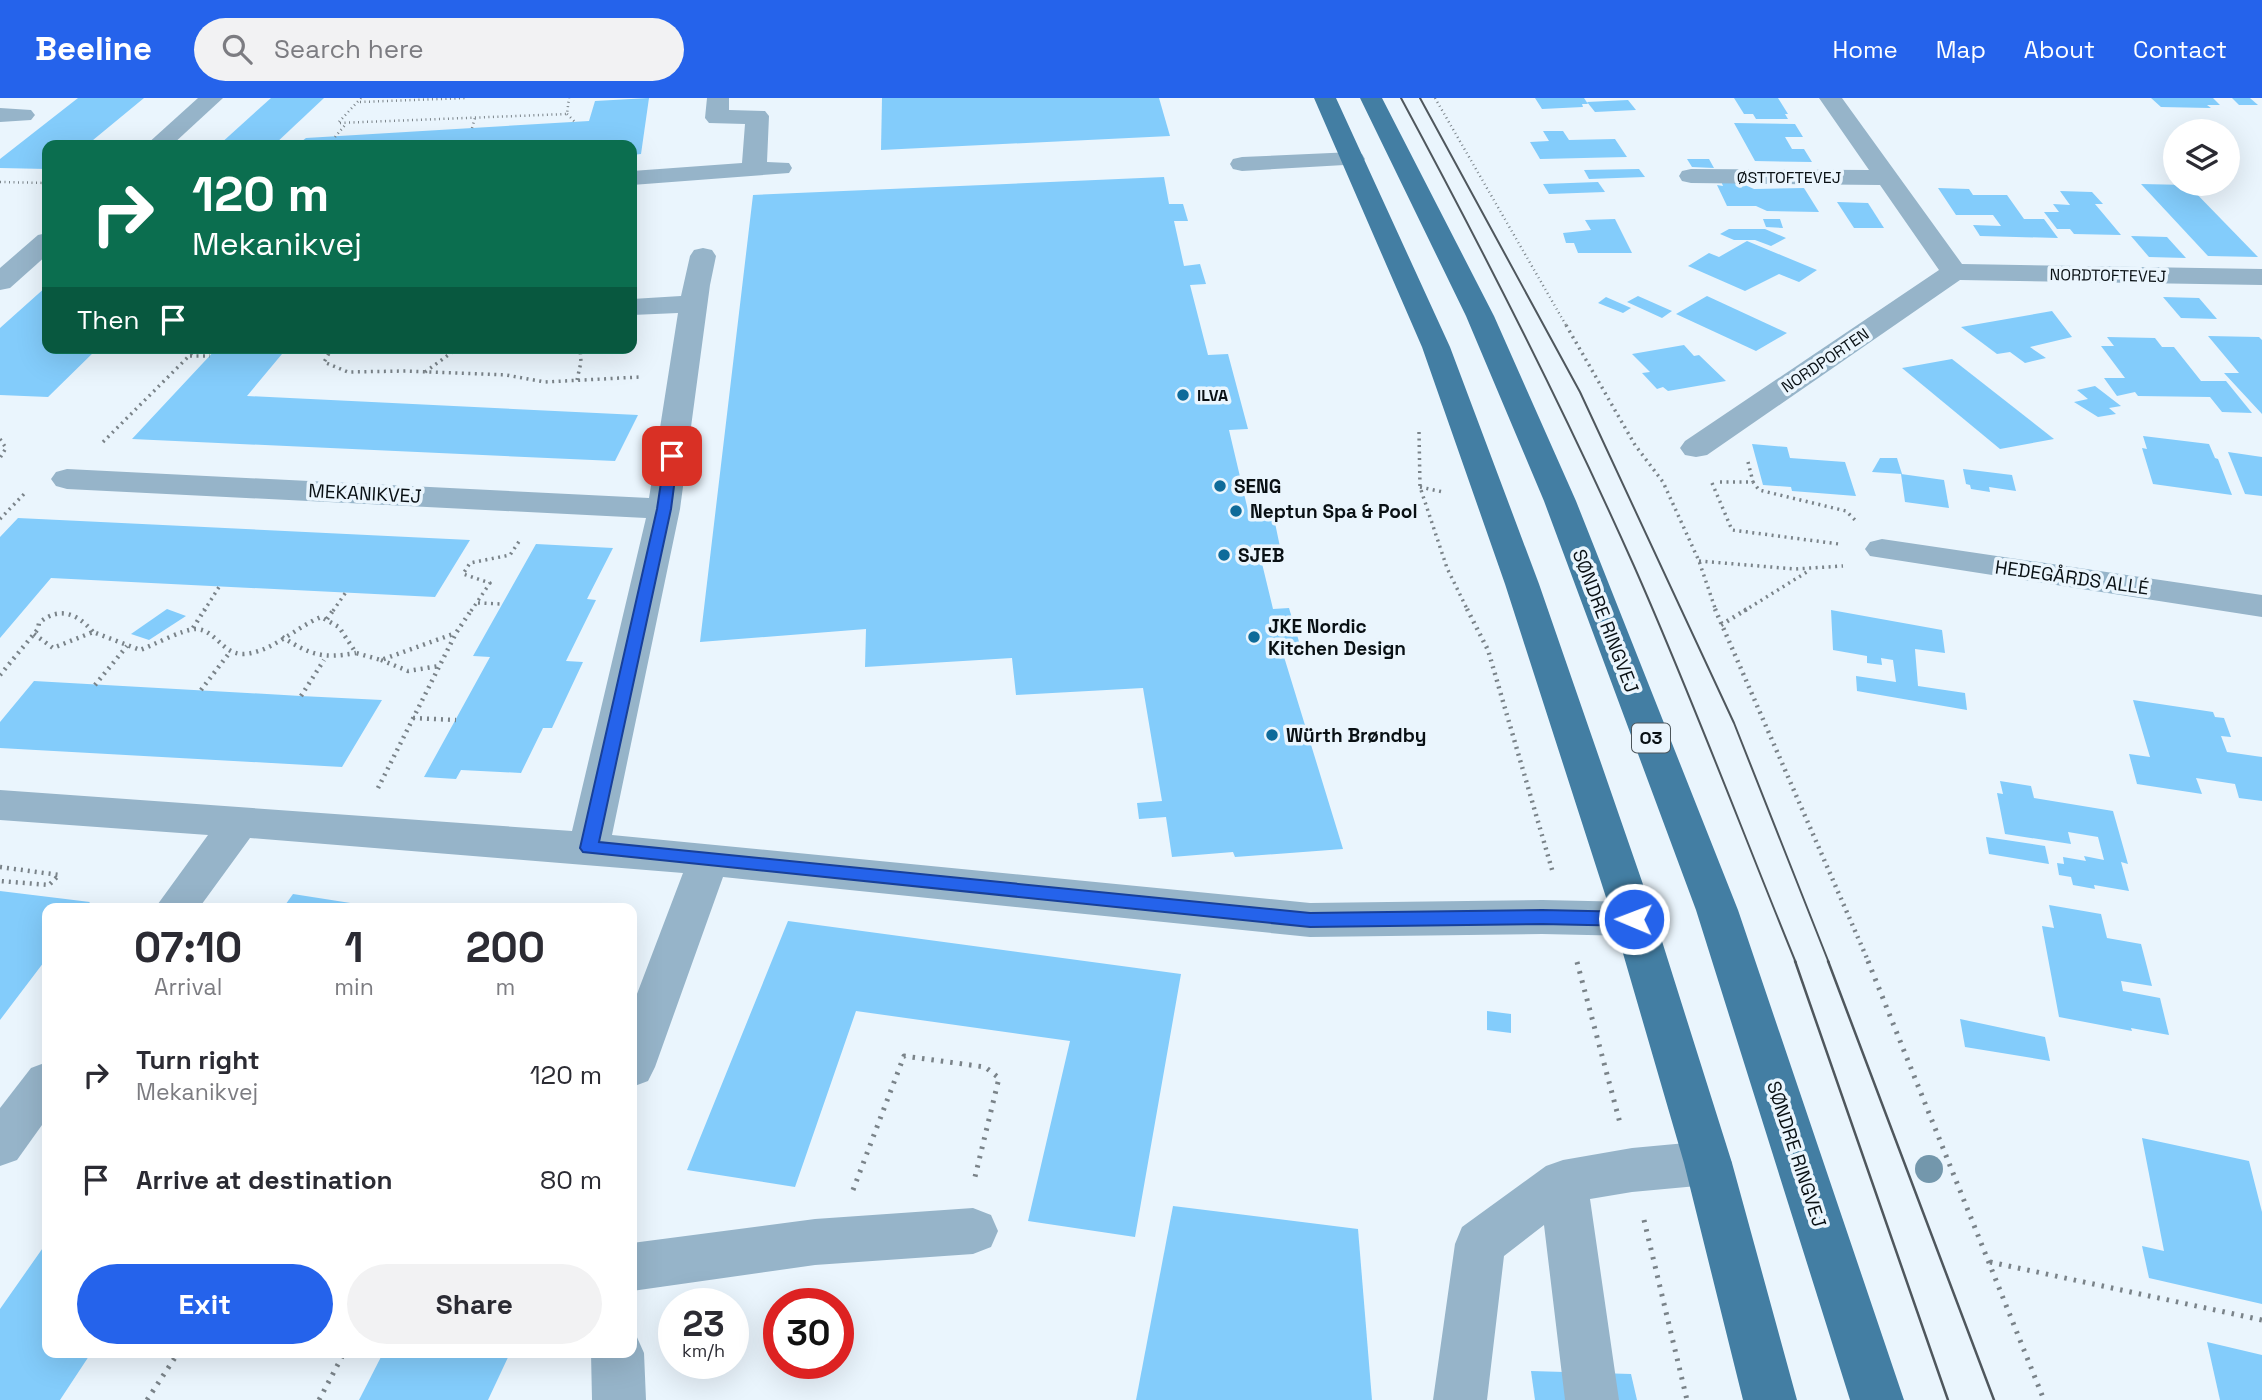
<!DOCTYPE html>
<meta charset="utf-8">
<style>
:root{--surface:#fff;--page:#f2f2f3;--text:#2b2b33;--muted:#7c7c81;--accent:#2563eb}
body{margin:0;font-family:"Space Grotesk",sans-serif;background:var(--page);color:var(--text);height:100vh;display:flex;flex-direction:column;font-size:26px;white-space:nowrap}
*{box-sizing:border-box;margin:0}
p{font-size:23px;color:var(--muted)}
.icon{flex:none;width:38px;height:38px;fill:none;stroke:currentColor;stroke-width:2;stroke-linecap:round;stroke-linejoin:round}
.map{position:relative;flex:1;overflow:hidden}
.sheet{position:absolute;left:42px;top:805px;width:595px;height:455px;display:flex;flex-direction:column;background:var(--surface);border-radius:14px;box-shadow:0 7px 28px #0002}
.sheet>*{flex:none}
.guide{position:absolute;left:42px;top:42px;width:595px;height:214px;border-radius:14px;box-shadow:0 7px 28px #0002;background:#0b6e4f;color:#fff;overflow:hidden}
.buttons{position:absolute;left:2163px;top:21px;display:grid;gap:14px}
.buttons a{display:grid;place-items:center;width:77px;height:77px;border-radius:50%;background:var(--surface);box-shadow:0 7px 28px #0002;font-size:35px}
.speed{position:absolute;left:658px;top:1190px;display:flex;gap:14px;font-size:35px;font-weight:700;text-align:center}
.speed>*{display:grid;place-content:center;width:91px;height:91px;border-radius:50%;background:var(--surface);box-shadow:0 7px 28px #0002;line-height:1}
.speed small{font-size:18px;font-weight:400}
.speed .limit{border:10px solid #d22;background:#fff;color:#111}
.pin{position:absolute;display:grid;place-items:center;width:60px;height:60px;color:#fff;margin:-30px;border-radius:14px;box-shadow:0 4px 10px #0006}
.me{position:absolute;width:77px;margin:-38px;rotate:271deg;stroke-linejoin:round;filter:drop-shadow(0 0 5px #0008)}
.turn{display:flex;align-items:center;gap:24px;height:147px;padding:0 35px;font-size:32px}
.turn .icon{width:91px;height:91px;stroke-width:2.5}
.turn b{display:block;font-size:49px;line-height:60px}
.then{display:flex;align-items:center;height:66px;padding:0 35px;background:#0003;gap:14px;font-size:26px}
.eta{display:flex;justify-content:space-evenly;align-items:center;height:119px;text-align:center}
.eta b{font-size:42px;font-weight:800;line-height:49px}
.primary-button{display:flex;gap:14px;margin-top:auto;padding:14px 35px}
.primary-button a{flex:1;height:80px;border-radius:42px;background:var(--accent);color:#fff;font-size:28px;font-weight:800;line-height:80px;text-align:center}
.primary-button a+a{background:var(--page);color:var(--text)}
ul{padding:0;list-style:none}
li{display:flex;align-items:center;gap:21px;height:105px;padding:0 35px}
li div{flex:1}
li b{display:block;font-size:26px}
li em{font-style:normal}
header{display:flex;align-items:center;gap:42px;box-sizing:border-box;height:98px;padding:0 35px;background:var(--accent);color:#fff}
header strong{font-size:33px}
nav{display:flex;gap:38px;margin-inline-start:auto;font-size:24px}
.search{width:490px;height:63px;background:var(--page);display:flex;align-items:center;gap:18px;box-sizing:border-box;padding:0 24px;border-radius:38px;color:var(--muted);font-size:26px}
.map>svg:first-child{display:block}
</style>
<header>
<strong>Beeline</strong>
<div class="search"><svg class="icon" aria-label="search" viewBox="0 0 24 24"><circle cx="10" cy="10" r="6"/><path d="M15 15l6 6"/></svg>Search here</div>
<nav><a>Home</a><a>Map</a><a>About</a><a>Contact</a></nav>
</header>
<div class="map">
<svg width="2262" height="1302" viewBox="0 0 2262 1302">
<rect width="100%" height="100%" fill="#eaf5fd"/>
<g fill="#83ccfb">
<polygon points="78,0 144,0 87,47 47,47 47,71 0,70 0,61"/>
<polygon points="271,0 324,0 274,47 219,47"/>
<polygon points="649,0 641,56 632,57 632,47 297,47 306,40 589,23 595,3"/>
<polygon points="882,0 1159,0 1170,38 881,52"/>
<polygon points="1535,0 1584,0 1588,6 1582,6 1583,9 1542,11"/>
<polygon points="1734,0 1778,0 1788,16 1785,16 1788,21 1756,21 1753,16 1744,16"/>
<polygon points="2151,0 2213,0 2220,7 2207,7 2211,10 2161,9"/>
<polygon points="2232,0 2250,0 2258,7 2239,7"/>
<polygon points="1628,2 1636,12 1595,14 1587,4"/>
<polygon points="1734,25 1795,26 1803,39 1785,39 1792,51 1804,51 1812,64 1755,63"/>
<polygon points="1543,33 1563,33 1569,42 1615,41 1627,59 1540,61 1530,44 1549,43"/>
<polygon points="1687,61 1709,61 1714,70 1692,69"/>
<polygon points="1639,71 1645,79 1589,81 1584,72"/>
<polygon points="1164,79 1169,106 1183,106 1188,123 1174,123 1184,168 1200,166 1206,186 1190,187 1208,257 1228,256 1248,331 1229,332 1250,421 1274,420 1280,449 1258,449 1273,511 1289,510 1300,547 1281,549 1343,751 1235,759 1233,754 1172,759 1166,719 1139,721 1137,705 1162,703 1143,590 1016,597 1012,560 865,569 866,531 700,544 753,97"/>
<polygon points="1721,83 1743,84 1745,87 1754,91 1804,90 1819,114 1767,113 1756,108 1727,108 1717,87 1723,88"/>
<polygon points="1598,84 1605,94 1549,96 1543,86"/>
<polygon points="2141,86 2188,87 2258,159 2208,158"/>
<polygon points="1938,90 1969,91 1973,97 2007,97 2024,121 2044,121 2058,140 1980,138 1973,127 2001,128 1993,117 1956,117"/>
<polygon points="2060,93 2092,94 2103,106 2095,106 2121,137 2074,136 2070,131 2057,131 2044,114 2059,114 2053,106 2070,107"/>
<polygon points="1837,104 1868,105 1884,130 1854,130"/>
<polygon points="1615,121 1632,155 1578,155 1574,145 1566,145 1563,135 1591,132 1585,122"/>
<polygon points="1763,121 1780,121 1783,130 1766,129"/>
<polygon points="1729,131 1765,131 1786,140 1771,148 1755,142 1734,142 1720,136"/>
<polygon points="2131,138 2167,139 2186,160 2149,159"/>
<polygon points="1747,143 1817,172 1799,184 1779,176 1745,193 1688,168 1709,155 1719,159"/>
<polygon points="47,188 47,250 98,250 48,299 0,297 0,230"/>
<polygon points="1638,198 1672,213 1662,220 1627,204"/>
<polygon points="1707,198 1787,235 1756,253 1676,216"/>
<polygon points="1606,199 1631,210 1623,215 1598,205"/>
<polygon points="2163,199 2199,200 2217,221 2181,220"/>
<polygon points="2052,213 2072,239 2030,249 2046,260 2025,265 2010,254 1997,256 1961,229"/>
<polygon points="2208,238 2259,239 2262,242 2262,316 2224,275 2239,275"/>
<polygon points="2107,239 2155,240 2162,249 2174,249 2201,283 2226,283 2252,315 2222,314 2210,299 2138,298 2135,294 2117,298 2104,280 2125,280 2101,248 2114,248"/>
<polygon points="1684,247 1694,258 1699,257 1726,283 1668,293 1663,289 1657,291 1642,275 1650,274 1632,256"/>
<polygon points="217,250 287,250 247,298 638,317 615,363 132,341"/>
<polygon points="1952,261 2054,341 2000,351 1902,270"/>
<polygon points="2095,288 2121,308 2109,310 2116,316 2098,319 2074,304 2088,301 2077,292"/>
<polygon points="2143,338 2209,346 2215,360 2218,361 2232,397 2153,386 2142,350 2147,351"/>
<polygon points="1752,346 1787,349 1790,360 1845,364 1856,398 1792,393 1791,389 1763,387"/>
<polygon points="2228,354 2262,359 2262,398 2245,396"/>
<polygon points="1880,360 1897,360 1902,376 1872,374"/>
<polygon points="1963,371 2012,377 2016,393 1989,389 1990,394 1971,391 1970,387 1966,386"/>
<polygon points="1901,376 1944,382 1949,410 1905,404"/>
<polygon points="18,420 470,442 435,499 51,480 0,540 0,439"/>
<polygon points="536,446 613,450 587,501 596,502 566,563 583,564 552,630 543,630 521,675 461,672 456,681 424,679 490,559 473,558"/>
<polygon points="167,511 186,518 149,542 131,536"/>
<polygon points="1831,512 1942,532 1945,555 1915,551 1918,588 1965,595 1967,612 1857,593 1856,578 1896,584 1893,562 1881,560 1882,567 1867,565 1867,558 1833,552"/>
<polygon points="34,583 301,598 382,602 342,669 0,650 0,624"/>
<polygon points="2133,602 2213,614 2215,619 2224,620 2231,639 2221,638 2227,654 2262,659 2262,703 2239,700 2235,686 2196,680 2202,696 2137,686 2129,656 2150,659"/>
<polygon points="2000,683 2031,688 2034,700 2113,713 2128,766 2121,764 2129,793 2094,787 2095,791 2073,787 2071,779 2059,777 2057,765 2064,766 2063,759 2086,763 2084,758 2104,762 2098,739 2068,734 2071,746 2005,736 1997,695 2003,696"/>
<polygon points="1986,739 2045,748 2049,766 1989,756"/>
<polygon points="0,793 90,804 85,810 47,810 47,860 0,922"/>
<polygon points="293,796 376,809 376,810 283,810"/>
<polygon points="2049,807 2101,816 2107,840 2141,846 2152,888 2121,883 2123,893 2160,900 2169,937 2131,930 2132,933 2059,919 2042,828 2054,830"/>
<polygon points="788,823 1181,876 1135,1139 1028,1123 1070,943 856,913 795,1089 687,1072"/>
<polygon points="1487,913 1511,916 1511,935 1487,932"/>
<polygon points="1960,921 2045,939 2050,963 1965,949"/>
<polygon points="2142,1040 2249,1063 2262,1114 2262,1206 2149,1180 2142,1148 2164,1153"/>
<polygon points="1173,1108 1358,1131 1372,1302 1136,1302"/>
<polygon points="47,1144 47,1255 91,1255 60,1302 0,1302 0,1211"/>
<polygon points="2207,1244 2262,1257 2262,1302 2220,1302"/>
<polygon points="383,1255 510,1255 488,1302 359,1302"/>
<polygon points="1531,1273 1631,1276 1637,1302 1535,1302"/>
</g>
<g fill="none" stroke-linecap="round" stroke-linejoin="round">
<g stroke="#7a8389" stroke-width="2.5" stroke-dasharray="1 3.5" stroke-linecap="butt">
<polyline points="361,0 338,25 567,16 569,0"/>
<polyline points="1435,0 1567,229"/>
<polyline points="360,4 467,0"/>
<polyline points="567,16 575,24"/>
<polyline points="472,30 475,20"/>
<polyline points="335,39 346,26"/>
<polyline points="0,84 47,85"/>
</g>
<g stroke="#7a8389" stroke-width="3.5" stroke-dasharray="2 4.5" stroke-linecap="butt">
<polyline points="1566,227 1635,347 1663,384 1699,463 1716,513"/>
<polyline points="332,250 324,264 348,274 406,273 506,277 545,284 640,279"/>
<polyline points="190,258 210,258"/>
<polyline points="425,274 458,250"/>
<polyline points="577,282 581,264 580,250"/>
<polyline points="1419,334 1420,389 1447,470 1468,513"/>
<polyline points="0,341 6,350 0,360"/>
<polyline points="103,344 197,250"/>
<polyline points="1748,364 1753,384"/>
<polyline points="1720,384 1753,384 1759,392 1846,413 1855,422"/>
<polyline points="1712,385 1732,432 1839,446"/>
<polyline points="1420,389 1443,394"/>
<polyline points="0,421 26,394"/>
<polyline points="1699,463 1795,471 1843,468"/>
<polyline points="478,505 502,506"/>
<polyline points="204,513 219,489"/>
<polyline points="333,513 346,494"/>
<polyline points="471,513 490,485 463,476 470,465 510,457 520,442"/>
<polyline points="1744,513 1810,472"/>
</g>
<g stroke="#7a8389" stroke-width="4.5" stroke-dasharray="2 5" stroke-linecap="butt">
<polyline points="1467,511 1488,552 1553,775"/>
<polyline points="1715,511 1869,865"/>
<polyline points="327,521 334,511"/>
<polyline points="1721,527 1747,511"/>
<polyline points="193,530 205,511"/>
<path d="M34 536 53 550 93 534 140 552C154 547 183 531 196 531 216 532 222 556 243 556 271 555 296 529 321 519L339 529 356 555 381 562 456 535"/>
<path d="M282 539C311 557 322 561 356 555"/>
<polyline points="381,562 408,573 439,568"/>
<path d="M0 577 38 531 39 525C59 508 77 515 93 534"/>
<polyline points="95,587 127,548"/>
<polyline points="201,592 230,554"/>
<polyline points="301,598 324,562"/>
<polyline points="413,620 456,622"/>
<polyline points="378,690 456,535 472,511"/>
<polyline points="0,769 59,777 49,787 0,783"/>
</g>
<g stroke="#7a8389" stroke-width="5" stroke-dasharray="2.5 7" stroke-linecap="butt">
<polyline points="1868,863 2044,1302"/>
<polyline points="1577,864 1620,1025"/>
<polyline points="853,1092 904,958 985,969 999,980 974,1083"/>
<polyline points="1644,1122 1687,1302"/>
<polyline points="1990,1164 2262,1222"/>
<polyline points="147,1302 178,1255"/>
<polyline points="319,1302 344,1255"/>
</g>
<g fill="#96b4c9" fill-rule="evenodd">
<polygon points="198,0 223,0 172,47 146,47"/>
<polygon points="707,0 729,0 729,12 765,13 769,18 767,64 789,65 792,70 789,75 632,87 632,73 742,65 745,26 709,25 705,20"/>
<polygon points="1819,0 1842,0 1962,166 2262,171 2262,187 1960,182 1707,357 1696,359 1685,357 1680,350 1685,343 1939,172 1880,87 1691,85 1682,83 1679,78 1682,73 1691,71 1869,72"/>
<polygon points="0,10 31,12 35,17 31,22 0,24"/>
<polygon points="1353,54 1362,56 1365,61 1362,66 1242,73 1233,71 1230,66 1233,61 1242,59"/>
<polygon points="47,135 47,157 10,190 0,192 0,170 38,137"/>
<polygon points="703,150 712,152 716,158 710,187 680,411 612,737 1310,805 1542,802 1634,804 1649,809 1655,821 1649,833 1634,838 1542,836 1310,839 723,779 655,969 648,983 632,989 632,909 683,775 250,740 199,810 155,810 208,737 0,722 0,692 572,733 646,420 67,391 56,388 51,381 56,374 67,371 649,400 678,215 632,217 632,201 681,198 690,158 694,152"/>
<polygon points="1882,441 2262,497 2262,519 1870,458 1865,451 1870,444"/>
<polygon points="47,964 47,1020 17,1062 0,1068 0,1010 31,970"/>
<polygon points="1708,1043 1725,1050 1732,1065 1725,1080 1708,1087 1632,1094 1590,1101 1619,1302 1565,1302 1544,1127 1504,1158 1487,1302 1433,1302 1455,1146 1462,1129 1546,1068 1563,1062 1632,1050"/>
<polygon points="973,1110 991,1117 998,1133 991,1149 973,1156 815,1167 632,1193 632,1145 815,1121"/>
<polygon points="632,1235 636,1237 644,1255 646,1302 592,1302 591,1255 632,1255"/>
</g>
<g fill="#437ea3" fill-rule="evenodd">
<polygon points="1314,0 1336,0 1450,249 1539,486 1655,821 1732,1065 1797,1302 1743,1302 1684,1065 1613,821 1505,486 1422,249"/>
<polygon points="1360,0 1382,0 1494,218 1576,403 1738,812 1904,1302 1850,1302 1696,812 1544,403 1466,218"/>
</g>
<g stroke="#4f575d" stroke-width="2">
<path d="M1401 0C1484 154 1563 309 1634 468 1692 599 1742 733 1796 865"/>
<polyline points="1420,0 1580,294 1734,625 1829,865"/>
</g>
<g stroke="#4f575d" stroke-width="2.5">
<polyline points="1795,863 1948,1302"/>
<polyline points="1828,863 1994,1302"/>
</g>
</g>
<circle fill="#7397ac" cx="1929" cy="1071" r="14"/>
<polygon fill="#2563eb" stroke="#184099" stroke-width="2" points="672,354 678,358 671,411 599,744 1310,815 1542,812 1634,814 1641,816 1643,821 1641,826 1634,828 1542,826 1310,829 583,754 580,750 657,411 665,358"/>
<g fill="#0e6b9a" stroke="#eaf5fd" stroke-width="2.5">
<circle cx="1183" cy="297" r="7"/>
<circle cx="1220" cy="388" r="7"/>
<circle cx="1236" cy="413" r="7"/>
<circle cx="1224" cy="457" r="7"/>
<circle cx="1254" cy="539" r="7"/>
<circle cx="1272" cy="637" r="7"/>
</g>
<g text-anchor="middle" stroke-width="7" stroke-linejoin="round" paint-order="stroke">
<g font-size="16" fill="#091014" stroke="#eaf5fd">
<text x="1789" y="85">ØSTTOFTEVEJ</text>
<text transform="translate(2108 177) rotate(1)" y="6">NORDTOFTEVEJ</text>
<text transform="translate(1825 262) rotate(-34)" y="6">NORDPORTEN</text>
</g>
<g font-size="16" font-weight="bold" fill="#091014" stroke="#eaf5fd" text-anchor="start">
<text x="1197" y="303">ILVA</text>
</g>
<rect fill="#eaf5fd" stroke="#4c555a" stroke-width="2" x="1632" y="625.5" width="38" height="29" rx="5"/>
<g font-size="18" font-weight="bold" fill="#091014">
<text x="1651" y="646">O3</text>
</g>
<g font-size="19" font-weight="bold" fill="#091014" stroke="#eaf5fd" text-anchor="start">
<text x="1234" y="395">SENG</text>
<text x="1250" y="420">Neptun Spa &amp; Pool</text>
<text x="1238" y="464">SJEB</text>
<text x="1268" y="535">JKE Nordic<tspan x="1268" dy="22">Kitchen Design</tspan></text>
<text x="1286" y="644">Würth Brøndby</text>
</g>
<g font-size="19" fill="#091014" stroke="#eaf5fd">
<text transform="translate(365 395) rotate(3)" y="7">MEKANIKVEJ</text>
<text transform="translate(2072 479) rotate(8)" y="7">HEDEGÅRDS ALLÉ</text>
<text transform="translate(1606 523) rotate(69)" y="7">SØNDRE RINGVEJ</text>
<text transform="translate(1797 1056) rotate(72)" y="7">SØNDRE RINGVEJ</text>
</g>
</g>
</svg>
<div class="buttons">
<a><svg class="icon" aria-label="layers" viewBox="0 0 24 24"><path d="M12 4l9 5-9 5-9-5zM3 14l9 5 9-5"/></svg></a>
</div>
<div class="speed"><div>23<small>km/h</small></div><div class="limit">30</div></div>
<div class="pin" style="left:672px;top:358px;background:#d93025"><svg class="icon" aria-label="arrive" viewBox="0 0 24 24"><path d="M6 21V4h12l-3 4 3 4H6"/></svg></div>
<svg class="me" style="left:1634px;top:821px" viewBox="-20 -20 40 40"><circle r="17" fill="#2563eb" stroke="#fff" stroke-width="3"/><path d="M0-11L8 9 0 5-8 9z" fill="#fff"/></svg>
<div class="guide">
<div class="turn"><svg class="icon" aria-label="right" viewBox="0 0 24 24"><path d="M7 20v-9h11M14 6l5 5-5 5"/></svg><div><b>120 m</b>Mekanikvej</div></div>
<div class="then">Then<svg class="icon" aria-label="arrive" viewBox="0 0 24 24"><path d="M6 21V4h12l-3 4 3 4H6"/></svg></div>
</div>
<section class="sheet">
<div class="eta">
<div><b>07:10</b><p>Arrival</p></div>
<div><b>1</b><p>min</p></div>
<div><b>200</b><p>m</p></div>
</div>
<ul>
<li><svg class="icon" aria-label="right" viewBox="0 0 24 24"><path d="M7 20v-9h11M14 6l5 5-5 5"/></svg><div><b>Turn right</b><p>Mekanikvej</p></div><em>120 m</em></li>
<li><svg class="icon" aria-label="arrive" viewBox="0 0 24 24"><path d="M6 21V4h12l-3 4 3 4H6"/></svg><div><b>Arrive at destination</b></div><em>80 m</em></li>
</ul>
<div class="primary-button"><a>Exit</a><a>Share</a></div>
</section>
</div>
